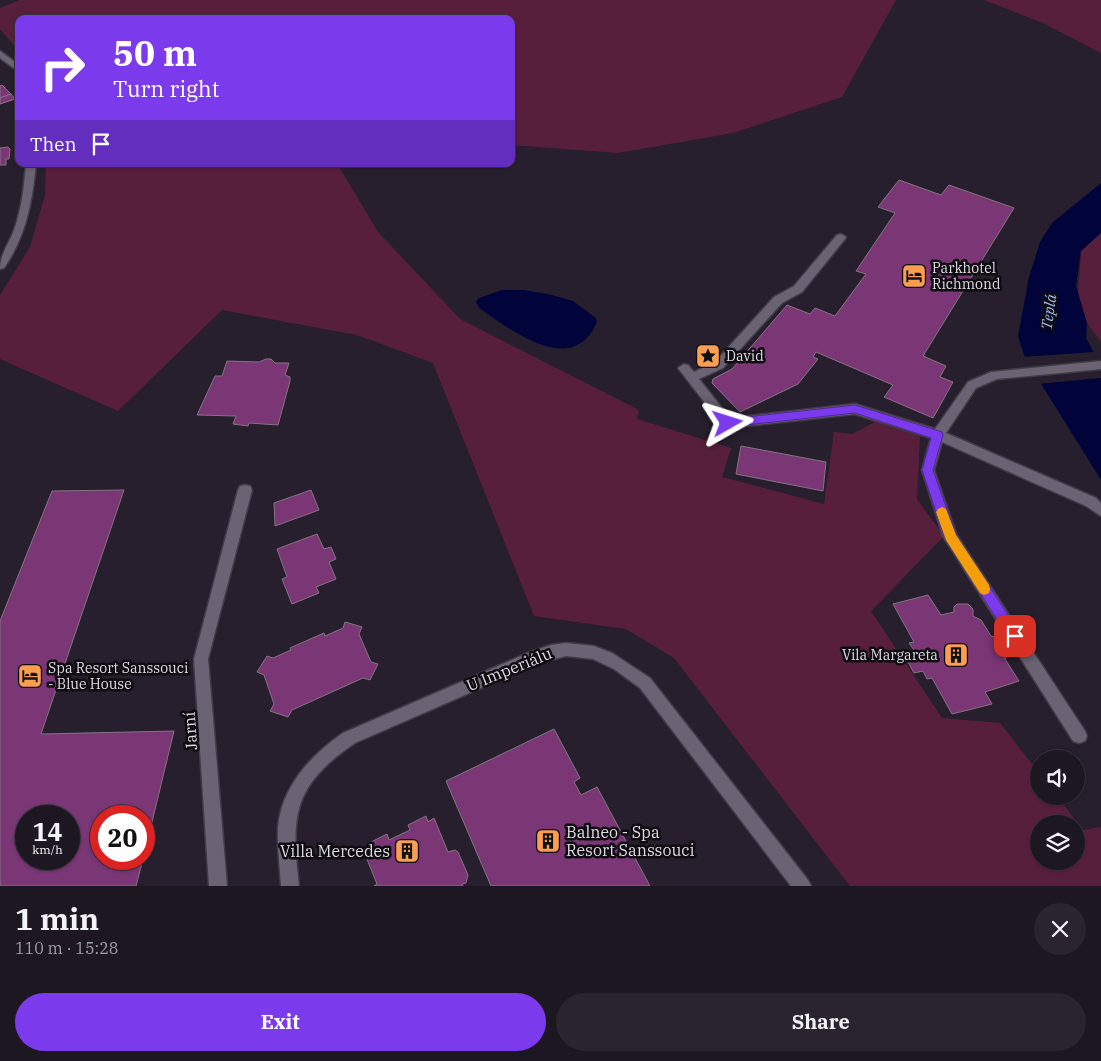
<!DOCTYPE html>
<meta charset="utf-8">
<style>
:root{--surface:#1d1722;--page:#2a242f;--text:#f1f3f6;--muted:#a09fa5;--line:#3b3640;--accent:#7c3aed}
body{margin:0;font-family:"IBM Plex Serif",serif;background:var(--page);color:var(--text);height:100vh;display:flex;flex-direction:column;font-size:19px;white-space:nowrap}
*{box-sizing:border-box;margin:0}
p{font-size:16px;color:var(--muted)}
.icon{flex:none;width:28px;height:28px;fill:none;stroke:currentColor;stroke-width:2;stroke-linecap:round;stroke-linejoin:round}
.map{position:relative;height:886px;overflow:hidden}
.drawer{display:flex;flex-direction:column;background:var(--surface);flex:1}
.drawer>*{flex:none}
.banner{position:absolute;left:15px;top:15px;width:500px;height:152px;border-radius:10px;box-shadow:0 1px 4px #0004,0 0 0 1px var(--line);background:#7c3aed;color:#fff;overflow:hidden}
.controls{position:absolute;left:1030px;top:750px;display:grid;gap:10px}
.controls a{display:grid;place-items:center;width:55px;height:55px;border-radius:50%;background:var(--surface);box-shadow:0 1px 4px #0004,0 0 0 1px var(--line);font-size:25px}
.speed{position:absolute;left:15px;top:805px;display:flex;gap:10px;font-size:25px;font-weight:700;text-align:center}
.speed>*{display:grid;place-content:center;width:65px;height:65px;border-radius:50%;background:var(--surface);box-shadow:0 1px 4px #0004,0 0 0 1px var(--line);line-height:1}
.speed small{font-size:12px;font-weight:400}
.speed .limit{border:8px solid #d22;background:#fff;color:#111}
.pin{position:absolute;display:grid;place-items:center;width:42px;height:42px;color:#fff;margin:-21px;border-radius:10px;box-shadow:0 2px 8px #0006}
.me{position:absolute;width:55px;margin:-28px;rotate:84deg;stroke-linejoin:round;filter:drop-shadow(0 0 4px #0008)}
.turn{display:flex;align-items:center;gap:18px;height:105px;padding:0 15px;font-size:22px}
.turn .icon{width:65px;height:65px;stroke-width:2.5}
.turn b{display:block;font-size:35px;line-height:42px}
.then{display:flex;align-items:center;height:48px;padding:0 15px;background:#0003;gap:10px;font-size:19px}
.round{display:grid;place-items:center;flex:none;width:52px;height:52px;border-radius:26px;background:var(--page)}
.summary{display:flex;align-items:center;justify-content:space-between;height:85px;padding:0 15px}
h1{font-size:30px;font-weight:700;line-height:38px}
.cta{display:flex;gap:10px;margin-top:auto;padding:10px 15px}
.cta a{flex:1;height:58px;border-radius:30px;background:var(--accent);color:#fff;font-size:20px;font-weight:700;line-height:58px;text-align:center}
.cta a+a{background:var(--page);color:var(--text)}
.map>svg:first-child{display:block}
</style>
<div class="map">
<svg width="1101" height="886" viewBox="0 0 1101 886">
<rect width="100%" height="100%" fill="#271f2d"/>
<g fill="#581f3c" fill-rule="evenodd">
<polygon points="20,0 896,0 842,97 733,133 618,153 511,145 511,19 19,19 19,51 0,29 0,8"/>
<polygon points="984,0 1101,0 1101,53 1043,23"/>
<path d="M46 164H339L338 165 378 232 460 319 639 410 637 419 731 448 722 477 824 504 834 432 852 434 877 421 920 435 917 499 944 536 871 611 942 718 1000 723 1039 773V796H1057L1083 830 1101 827V886H850L674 658 626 629 534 616 433 363 357 335 222 310 118 411 0 359V295L30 247 45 195ZM1039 824H1076V861H1039Z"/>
<polygon points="1101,233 1101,342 1087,323 1078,293 1081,251"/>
</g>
<g fill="#01043a">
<polygon points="1101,183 1101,233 1081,251 1076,286 1087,323 1086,338 1101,366 1101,480 1025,358 1018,336 1029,277 1040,242 1052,223"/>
<path d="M502 290H524L552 295 573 301 596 318 597 322C572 379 511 330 479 308L476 302 479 298Z"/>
</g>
<polygon fill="#271f2d" points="1094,352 1101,366 1101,378 1038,384 1022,357"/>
<g fill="#7a3675" stroke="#847582" fill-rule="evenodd">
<polygon points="2,85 11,94 0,98 0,86"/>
<polygon points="11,94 15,99 0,104 0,98"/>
<polygon points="8,147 10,149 9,159 6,159 6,165 0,165 0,148"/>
<polygon points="899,180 941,195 949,185 1014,208 923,356 946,366 940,377 953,382 933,418 884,397 893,385 816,352 813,357 818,359 798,384 740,412 712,383 713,379 732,369 787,305 810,314 815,308 835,316 866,274 856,271 895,213 878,207"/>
<polygon points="266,359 271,359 275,363 289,363 285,375 290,377 290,381 278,425 249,423 248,426 233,424 236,416 197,415 215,376 222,376 227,361 259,362"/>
<polygon points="741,446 826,462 823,491 736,474"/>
<path d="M124 490 41 734 174 731 144 855V816H101V859H143L136 886H0V621L52 491ZM26 816H69V859H26Z"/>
<polygon points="311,490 319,510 275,526 274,503"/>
<polygon points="317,534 324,549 331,547 336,559 329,562 336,579 316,587 319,593 292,604 282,579 287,577 277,549"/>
<polygon points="928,595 941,615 954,612 954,607 957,604 968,604 973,609 973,616 981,620 991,636 999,638 1009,653 1005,659 1019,681 985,692 992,704 952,714 932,678 927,679 923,671 914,673 903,653 914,650 909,643 914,642 893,604"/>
<polygon points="345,622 362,627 359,634 371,662 378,664 370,680 363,678 292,710 288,717 270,711 274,704 264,675 257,672 267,656 273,658 291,650 290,648 324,633 325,636 343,628"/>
<polygon points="554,729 580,778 574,782 581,795 597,787 650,886 491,886 446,781"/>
<polygon points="426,816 428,822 434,818 448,852 455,850 458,852 468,875 466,883 462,884 463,886 374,886 377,884 364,852 370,849 369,843 387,834 389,840 410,830 408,825"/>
</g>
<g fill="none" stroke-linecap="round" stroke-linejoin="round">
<defs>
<g id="minor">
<polygon points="0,51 19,65 19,72 0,58"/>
<path d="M26 164H36C32 203 26 236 4 268L0 269C0 254 9 244 14 230 22 208 24 186 26 164Z"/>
<polygon points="841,234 846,237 845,239 802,292 782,303 723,368 699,379 730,418 855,404 935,429 968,382 991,372 1101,361 1101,369 997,379 976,388 946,433 1096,498 1101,503 1101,516 1086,506 942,442 934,470 956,534 1085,731 1087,736 1085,741 1079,743 1073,741 943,536 922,470 931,438 855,414 727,428 723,426 678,368 684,364 688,365 694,372 715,362 774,297 794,286 837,235"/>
<polygon points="245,485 250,486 252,490 208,659 227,886 209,886 194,659 238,490 240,486"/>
<path d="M566 643 594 646 612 653 650 678 808 880 811 886H791L640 688 614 669 593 659 566 656 538 663 355 743C292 786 291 816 299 886H281C280 867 277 847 278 828 281 787 311 755 343 733L530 652 551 645Z"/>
</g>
</defs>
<use href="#minor" stroke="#413b46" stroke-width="3"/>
<use href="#minor" fill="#6b6373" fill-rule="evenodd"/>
</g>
<polygon fill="#7c3aed" stroke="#51269a" points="855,405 942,432 943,435 933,470 956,535 1019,632 1021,636 1019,640 1015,642 1010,640 944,536 922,470 931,438 855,413 728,427 722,423 728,419"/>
<polygon fill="#f59e0b" points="942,507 946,509 956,535 989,585 990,589 989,593 984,595 980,593 946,540 936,512 938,509"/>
<defs>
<symbol id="hotel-square" viewBox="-11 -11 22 22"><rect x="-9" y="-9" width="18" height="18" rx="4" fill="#fb9e52" stroke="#0e0b11"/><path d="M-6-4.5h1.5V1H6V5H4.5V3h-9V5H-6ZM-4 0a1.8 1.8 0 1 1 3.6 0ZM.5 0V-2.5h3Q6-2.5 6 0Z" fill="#111"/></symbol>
<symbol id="sight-square" viewBox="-11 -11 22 22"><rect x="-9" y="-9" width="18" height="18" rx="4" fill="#fb9e52" stroke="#0e0b11"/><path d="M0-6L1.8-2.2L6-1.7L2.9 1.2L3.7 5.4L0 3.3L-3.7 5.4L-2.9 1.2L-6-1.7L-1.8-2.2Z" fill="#111"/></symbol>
<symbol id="building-square" viewBox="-11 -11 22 22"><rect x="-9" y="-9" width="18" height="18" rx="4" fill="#fb9e52" stroke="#0e0b11"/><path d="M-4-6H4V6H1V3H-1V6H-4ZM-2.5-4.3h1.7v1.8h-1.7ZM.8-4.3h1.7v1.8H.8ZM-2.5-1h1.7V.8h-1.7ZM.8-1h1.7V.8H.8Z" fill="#111"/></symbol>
</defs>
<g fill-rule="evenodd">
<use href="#hotel-square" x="900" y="262" width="28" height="28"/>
<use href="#sight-square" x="694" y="342" width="28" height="28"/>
<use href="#building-square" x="942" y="641" width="28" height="28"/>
<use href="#hotel-square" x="16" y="662" width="28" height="28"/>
<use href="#building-square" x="534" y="827" width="28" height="28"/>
<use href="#building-square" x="393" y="837" width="28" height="28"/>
</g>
<g text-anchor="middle" stroke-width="5" stroke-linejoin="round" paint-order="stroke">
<g font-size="14" fill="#dedae3" stroke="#0e0b11" text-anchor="start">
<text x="932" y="273">Parkhotel<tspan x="932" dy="16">Richmond</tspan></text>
<text x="726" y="361">David</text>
<text x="938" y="660" text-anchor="end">Vila Margareta</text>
<text x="48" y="673">Spa Resort Sanssouci<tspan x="48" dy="16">- Blue House</tspan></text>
</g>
<g font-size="15" font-style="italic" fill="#a1befc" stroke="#0e0b11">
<text transform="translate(1049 312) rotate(-82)" y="5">Teplá</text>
</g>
<g font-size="16" fill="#dedae3" stroke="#0e0b11">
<text transform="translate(509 669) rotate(-22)" y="6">U Imperiálu</text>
<text transform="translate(190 731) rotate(-94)" y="6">Jarní</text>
</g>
<g font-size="16" fill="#dedae3" stroke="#0e0b11" text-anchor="start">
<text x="566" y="838">Balneo - Spa<tspan x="566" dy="18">Resort Sanssouci</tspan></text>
<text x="390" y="857" text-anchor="end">Villa Mercedes</text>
</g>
</g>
</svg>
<div class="controls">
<a><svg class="icon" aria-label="sound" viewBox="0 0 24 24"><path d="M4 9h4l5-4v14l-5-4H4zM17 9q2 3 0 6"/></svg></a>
<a><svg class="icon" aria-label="layers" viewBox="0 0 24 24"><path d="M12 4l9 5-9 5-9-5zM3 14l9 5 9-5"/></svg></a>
</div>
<div class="speed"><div>14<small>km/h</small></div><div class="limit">20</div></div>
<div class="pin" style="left:1015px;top:636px;background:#d93025"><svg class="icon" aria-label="arrive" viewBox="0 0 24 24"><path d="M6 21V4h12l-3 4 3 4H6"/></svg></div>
<svg class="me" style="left:728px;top:423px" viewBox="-20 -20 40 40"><path d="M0-17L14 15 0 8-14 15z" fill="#7c3aed" stroke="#fff" stroke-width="4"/></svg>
<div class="banner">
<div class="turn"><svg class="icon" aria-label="right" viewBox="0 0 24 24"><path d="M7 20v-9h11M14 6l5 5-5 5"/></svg><div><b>50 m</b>Turn right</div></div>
<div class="then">Then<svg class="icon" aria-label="arrive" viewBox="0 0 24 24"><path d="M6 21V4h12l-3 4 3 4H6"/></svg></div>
</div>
</div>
<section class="drawer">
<div class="summary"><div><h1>1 min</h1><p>110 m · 15:28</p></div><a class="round"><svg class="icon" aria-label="close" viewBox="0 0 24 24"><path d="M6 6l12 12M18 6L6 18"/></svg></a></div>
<div class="cta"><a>Exit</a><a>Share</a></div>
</section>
